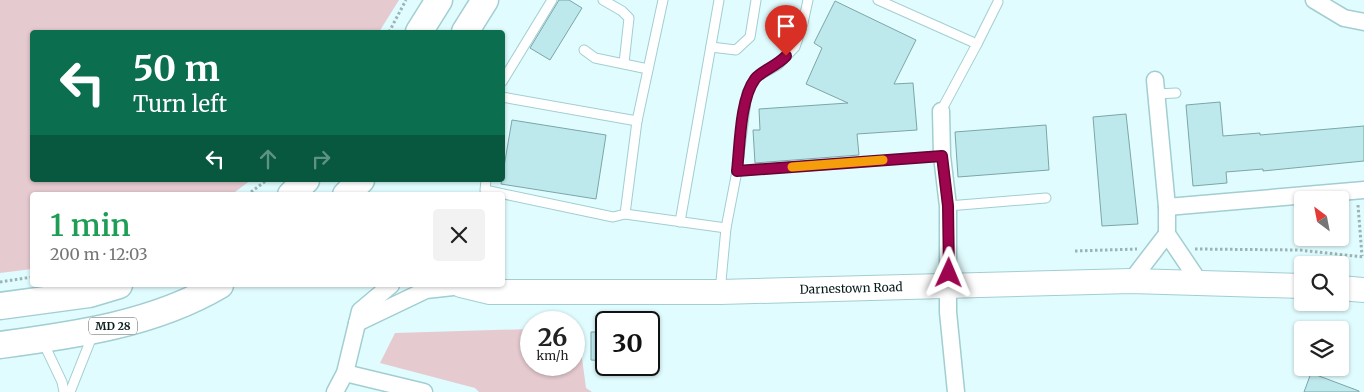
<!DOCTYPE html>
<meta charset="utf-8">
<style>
:root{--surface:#fff;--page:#f2f2f2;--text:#222;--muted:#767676}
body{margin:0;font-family:Merriweather,serif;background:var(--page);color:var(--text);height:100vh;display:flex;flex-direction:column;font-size:19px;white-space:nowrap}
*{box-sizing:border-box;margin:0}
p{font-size:16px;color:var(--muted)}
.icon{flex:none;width:28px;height:28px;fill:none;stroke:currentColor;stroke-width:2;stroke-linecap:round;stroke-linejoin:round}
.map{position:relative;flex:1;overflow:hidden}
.panel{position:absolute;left:30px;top:192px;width:475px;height:95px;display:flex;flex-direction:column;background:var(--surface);border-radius:5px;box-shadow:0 1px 4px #0004}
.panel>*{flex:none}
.banner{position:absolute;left:30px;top:30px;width:475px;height:152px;border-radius:5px;box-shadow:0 1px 4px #0004;background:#0b6e4f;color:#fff;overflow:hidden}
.needle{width:32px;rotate:328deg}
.tools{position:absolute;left:1294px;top:191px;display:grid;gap:10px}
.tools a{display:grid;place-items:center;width:55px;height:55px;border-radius:5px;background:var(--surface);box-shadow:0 1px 4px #0004;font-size:25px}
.speed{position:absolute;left:520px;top:311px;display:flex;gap:10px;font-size:25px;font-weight:700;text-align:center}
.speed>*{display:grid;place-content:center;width:65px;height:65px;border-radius:50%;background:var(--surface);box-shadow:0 1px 4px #0004;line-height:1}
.speed small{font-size:12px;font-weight:400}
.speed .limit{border:2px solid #111;border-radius:8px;background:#fff;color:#111}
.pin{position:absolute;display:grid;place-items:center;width:42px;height:42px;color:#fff;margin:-51px -21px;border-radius:50% 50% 50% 0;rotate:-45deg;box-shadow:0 0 5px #0007}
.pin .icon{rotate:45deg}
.me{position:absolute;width:55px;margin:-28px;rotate:1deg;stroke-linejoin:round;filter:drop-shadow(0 0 4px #0008)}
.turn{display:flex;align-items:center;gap:18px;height:105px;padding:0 20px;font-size:22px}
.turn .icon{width:65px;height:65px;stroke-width:2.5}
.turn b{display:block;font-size:35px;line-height:42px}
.lanes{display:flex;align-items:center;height:48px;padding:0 20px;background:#0003;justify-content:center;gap:25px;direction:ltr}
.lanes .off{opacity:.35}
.round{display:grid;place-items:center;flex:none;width:52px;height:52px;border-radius:5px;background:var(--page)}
.overview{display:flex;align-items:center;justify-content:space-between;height:85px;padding:0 20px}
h1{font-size:30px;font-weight:600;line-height:38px;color:#1e9e55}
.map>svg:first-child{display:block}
</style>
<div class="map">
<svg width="1364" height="392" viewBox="0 0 1364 392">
<rect width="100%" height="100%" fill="#e1fcfe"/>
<g fill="#e5cad0">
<polygon points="0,0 399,0 379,32 32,32 32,180 251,180 231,195 32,195 32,269 0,273"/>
<polygon points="574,328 578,328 586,388 592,392 479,392 475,388 380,363 395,333 531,329 531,365 574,365"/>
</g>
<g fill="#bde9ed" stroke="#7ba6a9">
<polygon points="559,0 569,0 582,8 550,60 530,48"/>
<polygon points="835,1 916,40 894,84 913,83 917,130 857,134 859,155 755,163 753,130 760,130 759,109 848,103 806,84 822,48 814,43"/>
<polygon points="1220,102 1223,136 1260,133 1260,135 1364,126 1364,161 1263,171 1263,169 1226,172 1227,183 1193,186 1186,105"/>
<polygon points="1126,114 1138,224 1102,226 1093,117"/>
<polygon points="512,120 606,135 596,199 501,184"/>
<polygon points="1046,125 1049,170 958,177 955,132"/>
<polygon points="591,332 606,332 606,361 591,360"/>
<polygon points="1311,373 1359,391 1359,392 1304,392"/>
</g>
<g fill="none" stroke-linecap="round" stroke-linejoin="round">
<defs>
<g id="lane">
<polyline points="603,0 622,11 629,18 624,63"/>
<polyline points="878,0 977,44 941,111"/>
<polyline points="977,44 998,2"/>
<polyline points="711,47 736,50 750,37 756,0"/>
<polyline points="584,50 595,58 648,69"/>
<polyline points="502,82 552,0"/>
<polyline points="1156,94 1176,93"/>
<polyline points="502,97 637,121"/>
<polyline points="737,171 942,156"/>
<polyline points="486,180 485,190 613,217 625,214 637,121 663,0"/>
<polyline points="948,206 1046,198"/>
<polyline points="625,214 726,228"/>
<polyline points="680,222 719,0"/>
<polyline points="720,292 726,228 737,171 747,93 756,77 778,65 795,47 803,23 808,0"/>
<polyline points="43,342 62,382 64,392"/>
<polyline points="70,392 93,334"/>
</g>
<g id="street">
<polyline points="1314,0 1344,18 1364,22"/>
<polyline points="1155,80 1167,207 1364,190"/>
<polyline points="941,111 942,156 948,206 948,312 956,392"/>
<polyline points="1167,207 1167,234 1200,283"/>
<polyline points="1131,281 1167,234"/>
<polyline points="357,323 426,290 462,286"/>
<polyline points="345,373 424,392"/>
<polyline points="335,392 345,373 360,311 391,285"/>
</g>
<g id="secondary">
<path id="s1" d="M461 285 490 292H720L1131 281 1302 286"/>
<polyline points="1340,288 1364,290"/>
</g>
<g id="primary">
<polyline points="419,32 439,0"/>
<polyline points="465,32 485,0"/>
<polyline points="291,195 306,180"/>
<polyline points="346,195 361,180"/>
<polyline points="0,306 89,294 119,285"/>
<path d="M0 345C75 335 154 324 220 285"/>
</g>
</defs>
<use href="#lane" stroke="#a2ced1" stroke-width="11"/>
<use href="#street" stroke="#a2ced1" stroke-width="19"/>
<use href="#secondary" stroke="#a2ced1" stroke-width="26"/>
<use href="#primary" stroke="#a2ced1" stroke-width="29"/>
<g stroke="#9bb3b4" stroke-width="3" stroke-dasharray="2.5 2.5" stroke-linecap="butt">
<polyline points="389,32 406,0"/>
<polyline points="247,195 267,180"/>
<polyline points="1358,205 1362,256"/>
<polyline points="1195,249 1299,250 1364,257"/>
<polyline points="1075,251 1137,249"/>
<polyline points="0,282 32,277"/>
</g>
<use href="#lane" stroke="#fff" stroke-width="9"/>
<use href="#street" stroke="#fff" stroke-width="16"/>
<use href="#secondary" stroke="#fff" stroke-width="24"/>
<use href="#primary" stroke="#fff" stroke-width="26"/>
</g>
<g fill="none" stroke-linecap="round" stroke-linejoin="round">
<defs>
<path id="route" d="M786 56C777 66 761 71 755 79 740 99 740 145 737 171L942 156 948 206 949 273"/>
</defs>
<use href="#route" stroke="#660333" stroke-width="12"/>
<use href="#route" stroke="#9d054e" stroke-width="9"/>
<polyline stroke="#f59e0b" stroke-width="9" points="792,167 883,160"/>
</g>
<g text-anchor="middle" stroke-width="5" stroke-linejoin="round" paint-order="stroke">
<rect fill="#fff" stroke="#535f5f" stroke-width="1" x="89" y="317.5" width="48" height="17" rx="4"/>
<g font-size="11" font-weight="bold" fill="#091a1b">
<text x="113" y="330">MD 28</text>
</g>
<g font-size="12" fill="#091a1b" stroke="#fff">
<text dy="4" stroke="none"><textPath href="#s1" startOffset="391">Darnestown Road</textPath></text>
</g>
</g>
</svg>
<div class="tools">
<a><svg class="needle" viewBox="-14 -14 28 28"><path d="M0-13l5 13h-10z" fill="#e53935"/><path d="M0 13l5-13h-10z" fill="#767676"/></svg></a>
<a><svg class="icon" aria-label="search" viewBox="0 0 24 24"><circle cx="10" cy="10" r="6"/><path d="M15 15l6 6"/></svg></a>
<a><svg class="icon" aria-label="layers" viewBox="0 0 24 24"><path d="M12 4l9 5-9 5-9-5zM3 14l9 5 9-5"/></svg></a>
</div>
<div class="speed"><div>26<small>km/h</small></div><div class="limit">30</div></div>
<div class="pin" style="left:786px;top:56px;background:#d93025"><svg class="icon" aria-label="arrive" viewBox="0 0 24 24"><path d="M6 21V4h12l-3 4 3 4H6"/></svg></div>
<svg class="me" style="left:949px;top:273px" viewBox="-20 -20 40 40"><path d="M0-17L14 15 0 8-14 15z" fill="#9d054e" stroke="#fff" stroke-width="4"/></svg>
<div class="banner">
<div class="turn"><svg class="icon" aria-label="left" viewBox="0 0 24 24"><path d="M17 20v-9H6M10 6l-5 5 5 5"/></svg><div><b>50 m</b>Turn left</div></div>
<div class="lanes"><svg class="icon" aria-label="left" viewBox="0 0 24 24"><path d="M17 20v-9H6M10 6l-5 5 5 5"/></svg><svg class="icon off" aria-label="ahead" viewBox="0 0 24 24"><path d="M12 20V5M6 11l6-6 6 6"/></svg><svg class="icon off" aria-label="right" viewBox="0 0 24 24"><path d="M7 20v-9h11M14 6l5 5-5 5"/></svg></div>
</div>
<section class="panel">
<div class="overview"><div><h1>1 min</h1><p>200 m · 12:03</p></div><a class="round"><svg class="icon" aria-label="close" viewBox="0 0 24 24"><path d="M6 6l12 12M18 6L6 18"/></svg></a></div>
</section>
</div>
